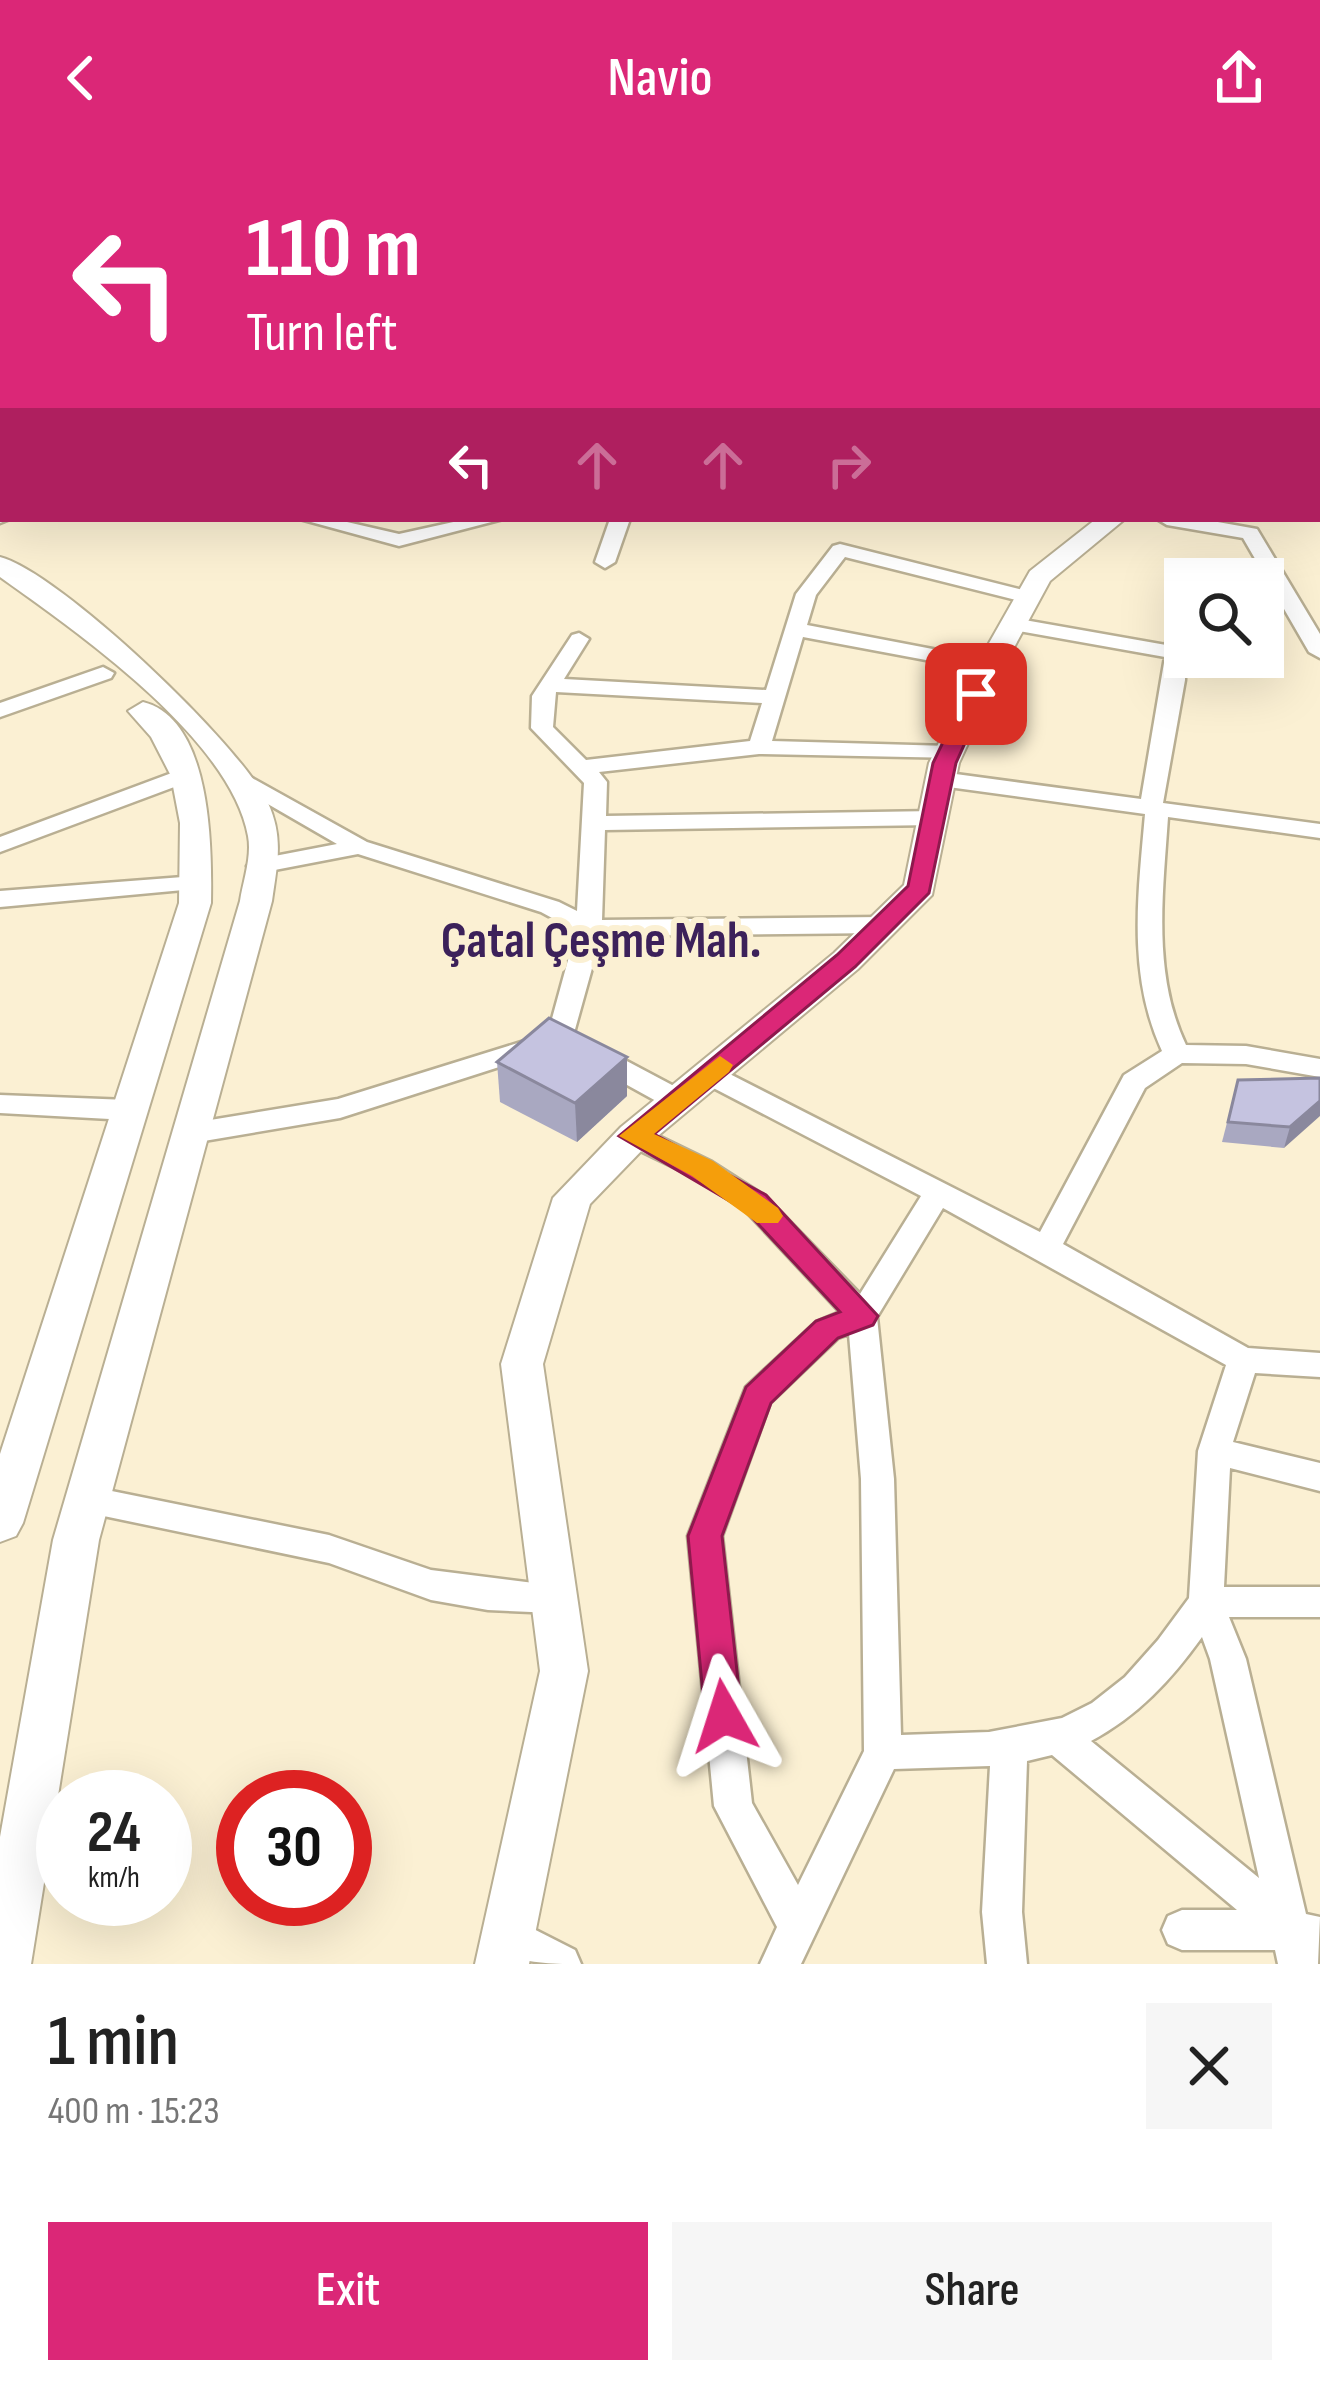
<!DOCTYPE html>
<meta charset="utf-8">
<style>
:root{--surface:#fff;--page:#f6f6f6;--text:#222;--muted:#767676;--accent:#db2777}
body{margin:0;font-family:"Sofia Sans Condensed",sans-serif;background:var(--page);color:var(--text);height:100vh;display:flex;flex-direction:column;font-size:45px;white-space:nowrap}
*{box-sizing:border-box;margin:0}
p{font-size:39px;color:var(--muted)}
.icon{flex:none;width:66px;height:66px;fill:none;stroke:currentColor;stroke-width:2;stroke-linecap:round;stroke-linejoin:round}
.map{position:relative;height:1808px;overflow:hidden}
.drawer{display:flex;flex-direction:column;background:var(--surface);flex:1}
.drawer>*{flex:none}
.hud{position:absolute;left:0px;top:0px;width:1320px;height:366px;box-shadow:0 12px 48px #0002;background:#db2777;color:#fff;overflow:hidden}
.buttons{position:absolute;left:1164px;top:402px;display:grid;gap:24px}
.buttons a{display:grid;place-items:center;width:120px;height:120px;border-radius:0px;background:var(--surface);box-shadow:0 12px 48px #0002;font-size:60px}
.speed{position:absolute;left:36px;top:1614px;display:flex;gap:24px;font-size:60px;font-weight:700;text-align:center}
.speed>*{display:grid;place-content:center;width:156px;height:156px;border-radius:50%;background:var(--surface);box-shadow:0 12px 48px #0002;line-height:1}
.speed small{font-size:30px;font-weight:400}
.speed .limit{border:18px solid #d22;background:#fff;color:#111}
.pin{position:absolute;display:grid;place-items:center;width:102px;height:102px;color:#fff;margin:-51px;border-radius:24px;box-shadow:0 6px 18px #0006}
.me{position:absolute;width:132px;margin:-66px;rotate:354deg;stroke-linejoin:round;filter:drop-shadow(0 0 9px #0008)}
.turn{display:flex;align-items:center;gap:42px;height:252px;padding:0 48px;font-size:54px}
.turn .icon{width:156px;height:156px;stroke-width:2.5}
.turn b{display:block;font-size:84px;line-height:102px}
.lanes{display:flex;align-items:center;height:114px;padding:0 48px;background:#0003;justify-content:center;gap:60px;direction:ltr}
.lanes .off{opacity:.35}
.round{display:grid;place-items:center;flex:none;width:126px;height:126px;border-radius:0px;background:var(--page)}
.headline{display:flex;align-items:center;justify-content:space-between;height:204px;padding:0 48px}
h1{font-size:72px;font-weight:600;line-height:90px}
.cta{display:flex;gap:24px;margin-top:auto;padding:24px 48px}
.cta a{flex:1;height:138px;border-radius:0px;background:var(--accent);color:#fff;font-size:48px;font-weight:600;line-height:138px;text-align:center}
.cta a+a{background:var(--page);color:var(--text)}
header{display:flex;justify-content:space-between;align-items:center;height:156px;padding:0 48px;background:var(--accent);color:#fff;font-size:54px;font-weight:600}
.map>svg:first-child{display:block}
</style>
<header><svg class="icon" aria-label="back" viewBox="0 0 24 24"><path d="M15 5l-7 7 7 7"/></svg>Navio<svg class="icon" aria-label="share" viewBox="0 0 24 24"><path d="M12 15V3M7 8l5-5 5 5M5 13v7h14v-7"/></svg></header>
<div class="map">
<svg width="1320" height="1808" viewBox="0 0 1320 1808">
<rect width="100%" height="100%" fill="#fbf0d3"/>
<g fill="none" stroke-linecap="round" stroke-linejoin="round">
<defs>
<g id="minor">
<polygon points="0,0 9,3 0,7"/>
<polygon points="265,0 279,0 263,3"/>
<polygon points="796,0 830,0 832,3 799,3"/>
<polygon points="936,0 954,0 956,3 937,3"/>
<polygon points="1045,0 1069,0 1071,3 1048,3"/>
<rect x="1079" y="0" width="14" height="3"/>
<polygon points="1312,0 1320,0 1320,4 1314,3"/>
<polygon points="0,222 3,223 3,233 0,232"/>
<polygon points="1317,223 1320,224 1320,234 1317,233"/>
<polygon points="1317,340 1320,341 1320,353 1317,352"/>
<polygon points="3,353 3,363 10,363 0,367"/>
<polygon points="300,363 334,363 399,378 467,363 503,363 399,390"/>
<polygon points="610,363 630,363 615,406 605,412 595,406"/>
<polygon points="1157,363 1201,363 1257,373 1320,478 1320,502 1309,496 1243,382 1167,369"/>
<path d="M840 388 1035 437 1038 441 1028 447 845 401 816 439 807 469 990 504 1001 510 990 516 803 481 772 585 949 590 957 592V602L759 598 599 616 607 626 606 660 935 655 947 662 935 669 605 674 602 764 882 761 895 769 882 777 601 780 574 877 687 937 691 944 687 951H667L551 887 547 881 576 775 541 756 358 698 259 717 247 710 259 703 337 688 228 625V615L236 613 367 686 559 746 577 755 584 627 531 572 532 540 572 479 579 477 589 483 564 523 766 534 796 438 833 390ZM556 536 762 547 750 585 586 604 553 571Z"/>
<path d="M1183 406 1193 412 1192 423H1185V524L1163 647 1320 668V682L1168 661C1163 738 1152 818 1186 889L1246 890 1320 903V921L1246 908 1182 907 1145 932 1063 1088 1248 1192 1320 1197V1221L1255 1217 1233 1286 1320 1307V1335L1230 1312 1224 1431H1320V1461H1229L1246 1503 1306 1758 1320 1761 1318 1808H1278L1275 1794H1182L1168 1788 1162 1774 1168 1760 1182 1754H1237L1052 1599 1027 1605 1022 1756 1027 1808H987L982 1756 990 1610 894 1613 801 1808H760L777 1771 714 1650 688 1380 746 1231 816 1166 840 1156 745 1054 692 1020 624 987 620 980 624 973H644L712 1006 765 1040 860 1138 921 1040 698 924 694 918 698 912H718L1040 1076 1124 919 1162 895C1127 819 1138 739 1145 658L941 630 930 623 941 616 1141 643 1165 501 1013 474 1003 468 1013 462 1166 489 1173 412ZM943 1052 1226 1209 1198 1295 1189 1442 1158 1484 1125 1521 1092 1547 1062 1562 989 1576 901 1579 894 1323 877 1161ZM849 1178 861 1323 864 1595 798 1729 752 1647 722 1380 770 1247 838 1182ZM1202 1481 1210 1503 1259 1722 1091 1585C1138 1560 1171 1524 1202 1481Z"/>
<polygon points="103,511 114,517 111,522 0,561 0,547"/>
<polygon points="185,612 193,614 193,624 0,696 0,681"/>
<polygon points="196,720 208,727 205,732 0,751 0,735"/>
<polygon points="534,882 547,891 543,897 340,962 192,987 178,977 192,967 338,943"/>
<polygon points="0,939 128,944 142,954 128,964 0,957"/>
<polygon points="87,1330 329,1379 431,1414 566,1431 571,1442 566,1453 554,1457 488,1454 431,1444 329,1407 75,1354 70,1344 75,1334"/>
<path d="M508 1760 575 1794 581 1808C548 1808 503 1808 488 1780L494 1766Z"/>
</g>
<g id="tertiary">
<rect x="1299" y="0" width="18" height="3"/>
<polygon points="1096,363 1125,363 1050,425 1004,510 959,607 932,739 858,813 647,989 590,1048 543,1208 588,1515 529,1808 475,1808 540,1515 501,1208 553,1042 621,971 834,797 904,729 929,607 976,510 1030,415"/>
<path d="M0 401C59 416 241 589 268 647 284 682 277 709 272 745L99 1384 31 1808H0V1681L53 1384 240 745C243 725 252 701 248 680 230 582 77 476 0 421Z"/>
<path d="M143 546C212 563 212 693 211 747L23 1367 16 1380 0 1386V1298L179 747 180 667 171 620 151 581 128 555Z"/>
</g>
<g id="secondary">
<polygon points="114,0 138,0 112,3"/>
<polygon points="153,0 178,0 151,3"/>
<polygon points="504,0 534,0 536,3 506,3"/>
<polygon points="560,0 589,0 591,3 562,3"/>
<polygon points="0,59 3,59 0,73"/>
<polygon points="1317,153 1320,154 1320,168 1317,167"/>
</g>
</defs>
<use href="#minor" stroke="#b9af93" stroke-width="5"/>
<use href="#tertiary" stroke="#b9af93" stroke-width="4"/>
<use href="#secondary" stroke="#b9af93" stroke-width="5"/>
<use href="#minor" fill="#fff" fill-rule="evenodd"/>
<use href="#tertiary" fill="#fff" fill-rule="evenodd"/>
<use href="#secondary" fill="#fff" fill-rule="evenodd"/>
</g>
<g fill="#a9a8c1">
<polygon points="627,901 627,940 577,986 500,946 497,906"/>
<polygon points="1320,922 1284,992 1222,986 1238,924"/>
</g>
<g fill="#8a889d">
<polygon points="627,901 627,940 577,986 575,947"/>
<polygon points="1320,945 1320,960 1284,992 1290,971"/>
</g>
<g fill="#c5c3e0" stroke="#8a889d" stroke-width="3">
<polygon points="1318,65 1320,65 1320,86 1317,86"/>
<polygon points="1317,102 1320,102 1320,121 1317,120"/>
<polygon points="549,862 627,901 575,947 497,906"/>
<polygon points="1320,922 1320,945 1290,971 1228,966 1238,924"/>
</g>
<polygon fill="#db2777" stroke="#8e194d" stroke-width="3" points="968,534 987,538 956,607 929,737 855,811 654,978 766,1039 878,1160 873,1169 838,1182 771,1247 722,1380 742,1560 737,1572 724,1577 711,1572 705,1560 688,1380 746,1231 816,1165 840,1156 745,1054 619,980 837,799 908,730 933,607"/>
<polygon fill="#f59e0b" points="720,900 733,909 729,916 654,978 713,1005 778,1052 783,1060 778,1067 757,1067 692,1020 619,980"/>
<g text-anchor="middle" stroke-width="12" stroke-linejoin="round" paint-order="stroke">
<g font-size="51" font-weight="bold" fill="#3c215a" stroke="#fbf0d3">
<text x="601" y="801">Çatal Çeşme Mah.</text>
</g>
</g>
</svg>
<div class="buttons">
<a><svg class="icon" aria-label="search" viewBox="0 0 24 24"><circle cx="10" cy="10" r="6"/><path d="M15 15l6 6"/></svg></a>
</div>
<div class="speed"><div>24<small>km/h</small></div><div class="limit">30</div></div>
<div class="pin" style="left:976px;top:538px;background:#d93025"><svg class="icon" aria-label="arrive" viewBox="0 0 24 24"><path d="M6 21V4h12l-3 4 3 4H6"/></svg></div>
<svg class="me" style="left:724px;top:1560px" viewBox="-20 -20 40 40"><path d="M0-17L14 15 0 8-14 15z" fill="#db2777" stroke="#fff" stroke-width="4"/></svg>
<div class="hud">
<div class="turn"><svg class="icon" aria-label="left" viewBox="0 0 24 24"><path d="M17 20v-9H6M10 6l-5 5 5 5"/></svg><div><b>110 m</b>Turn left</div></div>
<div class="lanes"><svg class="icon" aria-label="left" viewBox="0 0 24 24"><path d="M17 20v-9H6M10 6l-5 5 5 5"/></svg><svg class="icon off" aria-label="ahead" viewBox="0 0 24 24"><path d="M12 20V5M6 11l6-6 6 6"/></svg><svg class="icon off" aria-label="ahead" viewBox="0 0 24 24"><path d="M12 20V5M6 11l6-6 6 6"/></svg><svg class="icon off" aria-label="right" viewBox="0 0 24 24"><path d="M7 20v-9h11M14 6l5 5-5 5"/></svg></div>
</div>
</div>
<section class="drawer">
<div class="headline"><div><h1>1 min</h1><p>400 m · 15:23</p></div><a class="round"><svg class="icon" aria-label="close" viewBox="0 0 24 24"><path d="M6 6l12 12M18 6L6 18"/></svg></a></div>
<div class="cta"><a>Exit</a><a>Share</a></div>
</section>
